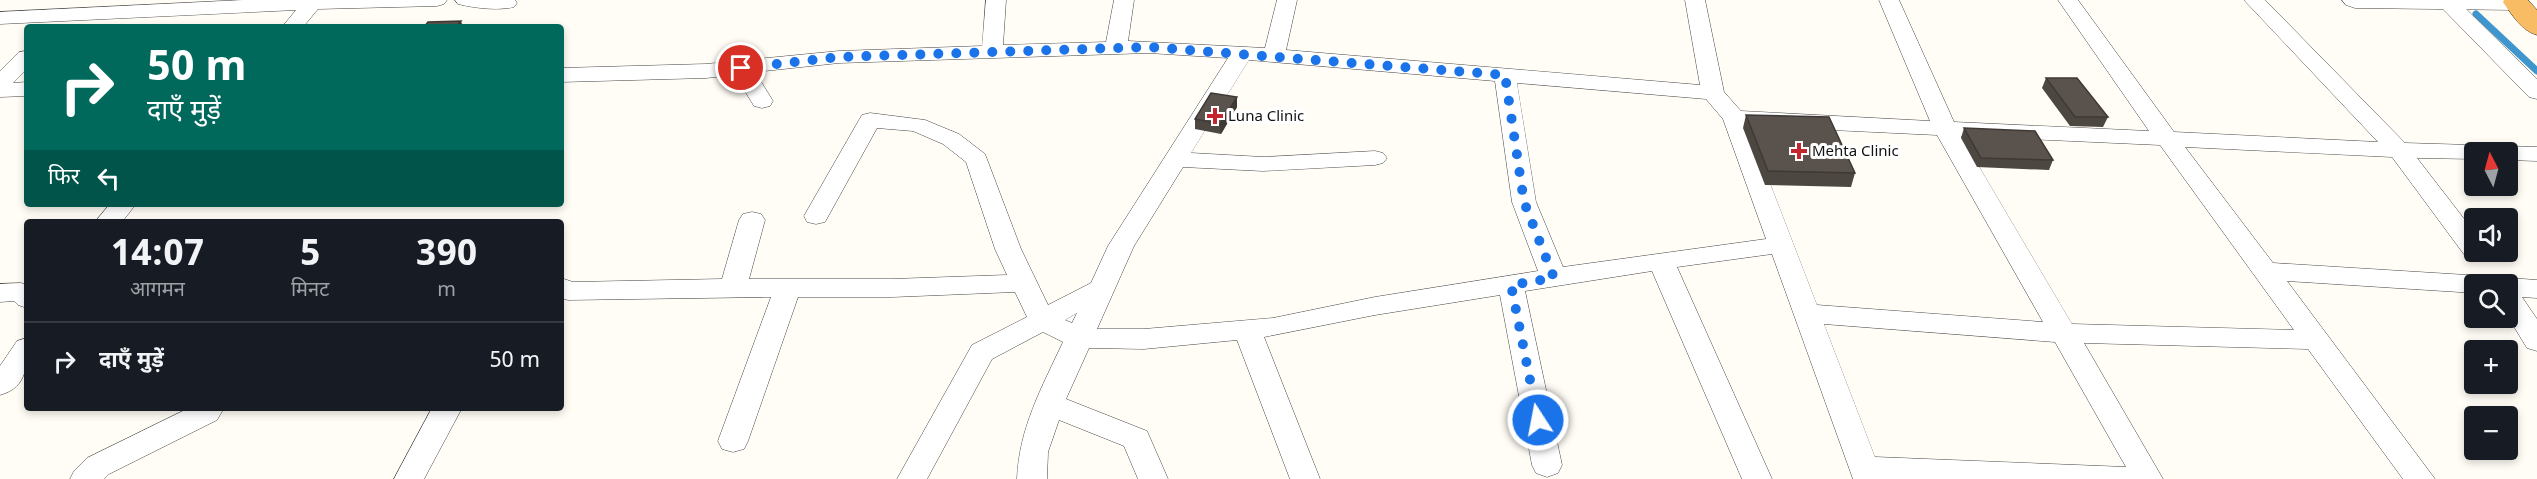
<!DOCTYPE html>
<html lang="hi">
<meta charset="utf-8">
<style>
:root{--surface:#171b24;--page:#20242c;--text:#f1f3f6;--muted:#9ea1a6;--line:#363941}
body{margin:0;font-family:Georgia,"Noto Sans Devanagari",serif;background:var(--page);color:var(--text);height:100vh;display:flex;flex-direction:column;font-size:22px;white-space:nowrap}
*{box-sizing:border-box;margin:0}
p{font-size:20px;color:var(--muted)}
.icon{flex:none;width:33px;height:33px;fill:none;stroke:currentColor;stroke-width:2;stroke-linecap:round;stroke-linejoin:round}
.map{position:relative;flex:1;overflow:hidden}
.drawer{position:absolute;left:24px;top:219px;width:540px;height:192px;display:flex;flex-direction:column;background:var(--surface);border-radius:6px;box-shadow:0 3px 9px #0003}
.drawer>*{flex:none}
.guide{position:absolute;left:24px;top:24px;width:540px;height:183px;border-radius:6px;box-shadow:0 3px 9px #0003;background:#00695c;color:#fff;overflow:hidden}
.needle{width:39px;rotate:354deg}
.controls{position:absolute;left:2464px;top:142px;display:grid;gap:12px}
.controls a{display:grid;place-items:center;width:54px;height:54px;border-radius:6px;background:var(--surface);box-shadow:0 3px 9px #0003;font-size:30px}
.pin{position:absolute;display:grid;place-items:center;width:51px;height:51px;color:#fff;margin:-26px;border:3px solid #fff;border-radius:50%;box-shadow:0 2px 6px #0007}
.me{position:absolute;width:66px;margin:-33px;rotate:349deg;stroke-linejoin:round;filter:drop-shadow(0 0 4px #0008)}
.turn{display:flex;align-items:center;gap:21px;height:126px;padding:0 24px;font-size:27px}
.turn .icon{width:78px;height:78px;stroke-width:2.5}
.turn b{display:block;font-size:42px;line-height:51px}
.then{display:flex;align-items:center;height:57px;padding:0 24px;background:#0003;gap:12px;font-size:22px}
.eta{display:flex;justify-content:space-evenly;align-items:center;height:102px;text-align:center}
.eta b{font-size:36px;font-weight:700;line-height:42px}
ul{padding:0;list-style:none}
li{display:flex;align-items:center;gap:18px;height:78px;padding:0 24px;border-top:2px solid var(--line)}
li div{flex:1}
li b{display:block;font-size:22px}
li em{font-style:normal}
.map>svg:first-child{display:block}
</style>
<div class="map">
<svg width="2537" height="479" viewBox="0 0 2537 479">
<rect width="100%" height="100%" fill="#fffdf5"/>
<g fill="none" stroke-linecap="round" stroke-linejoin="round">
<polyline stroke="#3f96cf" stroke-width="7" points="2476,14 2537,71"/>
<defs>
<g id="minor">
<polygon points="243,0 447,0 444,4 437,6 318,9 303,27 282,27 296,10 0,24 0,12"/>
<path d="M455 0H515L517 3 514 7C498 11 474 8 458 4Z"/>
<path d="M986 0H1006L1003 45 1106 42 1114 0H1134L1128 41 1265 48 1277 0H1297L1286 50 1700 85 1685 0H1705L1724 92 1741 111 1930 121 1879 0H1899L1954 122 2149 131 2058 0H2078L2174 132 2378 142 2244 0H2265L2405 143 2537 147V161L2508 160V153H2475V159L2417 158 2475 233V252H2487L2484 257 2475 259 2466 257 2392 157 2185 147 2273 263 2483 276 2492 279 2496 285 2499 281 2508 278 2537 280V298L2522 297 2537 319V351L2527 348 2508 317V285H2475V293L2287 281 2435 479H2403L2308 349 2084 343 2163 479H1853L1772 254 1677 267 1772 479H1742L1652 271 1525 291 1562 465 1558 473 1547 477 1536 473 1532 465 1500 295 1375 315 1264 337 1320 479H1290L1237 340 1144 349 1089 348 1066 399 1147 431 1168 479H1138L1124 446 1059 420 1048 452 1047 479H1017C1019 428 1042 387 1063 342L1043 332 992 359 927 479H897L972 345 1027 317 1015 292 892 297H798L748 441 744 449 733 452 722 449 718 441 771 297 568 300 561 298V278L573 282 722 279 739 220 743 214 752 212 761 214 765 220 749 279H892L1007 275 995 249 966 162 943 144 913 131 877 128 825 222 816 224 807 222 804 216 859 120 862 115 870 113 925 120 959 134 985 154 1021 249 1048 305 1091 283 1108 246 1228 58 1149 53 839 63 755 72 773 101 770 106 762 108 754 106 735 75 706 78 561 82V68L706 64 839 51 982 46ZM1249 60 1495 81 1512 202 1538 271 1375 297 1273 318 1144 329H1097L1134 246 1183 167 1263 171 1375 165 1383 163 1387 158 1383 153 1375 151 1263 157 1191 153ZM1517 83 1706 99 1723 119 1766 239 1563 267 1536 202ZM1748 126 1937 135 2043 322 1817 305ZM1961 136 2160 145 2294 330 2072 324ZM1077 313 1072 323 1065 320ZM1824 324 2055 342 2126 467 1875 457Z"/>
<polygon points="2437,0 2457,0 2537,79 2537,99 2529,97 2439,5"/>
<polygon points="27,51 27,69 13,83 27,82 27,96 0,97 0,71 19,52"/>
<polygon points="110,204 136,204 122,222 95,222"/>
<polygon points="21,283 27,285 27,308 18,305 14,301 0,302 0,284"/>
<path d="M27 338C27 363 29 387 0 395V366L17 341Z"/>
<polygon points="189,408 224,408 217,420 109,474 104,479 70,479 74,471 87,458"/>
<polygon points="432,408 462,408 424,479 394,479"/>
</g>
<polygon id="tertiary" points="2342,0 2527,0 2529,2 2525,7 2516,10 2355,8 2346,5"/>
<path id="trunk" d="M2504 0H2528L2537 10V35C2522 31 2512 15 2503 2Z"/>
</defs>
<use href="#minor" stroke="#444" stroke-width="1"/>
<use href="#tertiary" stroke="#444" stroke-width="1"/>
<use href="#trunk" stroke="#222" stroke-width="1"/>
<use href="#minor" fill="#fff" fill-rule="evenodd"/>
<use href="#tertiary" fill="#fff" fill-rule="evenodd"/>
<use href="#trunk" fill="#f7bc64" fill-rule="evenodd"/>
</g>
<g fill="#4d4742">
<polygon points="2046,78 2108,117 2103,127 2070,126 2042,88"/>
<polygon points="1237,97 1237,107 1221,134 1195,129 1195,119"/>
<polygon points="1746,115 1855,173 1851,187 1765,185 1743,128"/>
<polygon points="1964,128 2053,160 2049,170 1977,167 1961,138"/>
</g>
<g fill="#3f3936">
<polygon points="461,21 463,27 456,27"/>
<polygon points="1237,97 1237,107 1221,134 1220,124"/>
</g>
<g fill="#5a524d" stroke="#3f3936" stroke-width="1.5">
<polygon points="461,21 456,27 424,27 428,22"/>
<polygon points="2046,78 2077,78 2108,117 2075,117"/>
<polygon points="1211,93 1237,97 1220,124 1195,119"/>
<polygon points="1746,115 1829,117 1855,173 1768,171"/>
<polygon points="1964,128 2035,131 2053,160 1981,158"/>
</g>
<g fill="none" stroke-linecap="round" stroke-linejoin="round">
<polyline stroke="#1a73e8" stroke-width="10" stroke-dasharray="0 18" points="741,68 839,57 1149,47 1505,75 1524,202 1554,278 1511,285 1538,420"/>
</g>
<g fill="#c4262e" stroke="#fff" stroke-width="2">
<path d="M1212 107h6v6h6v6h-6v6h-6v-6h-6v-6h6z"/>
<path d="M1796 142h6v6h6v6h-6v6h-6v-6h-6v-6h6z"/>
</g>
<g text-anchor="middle" stroke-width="6" stroke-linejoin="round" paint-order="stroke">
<g font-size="15" fill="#111" stroke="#fff" text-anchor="start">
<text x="1228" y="121">Luna Clinic</text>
<text x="1812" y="156">Mehta Clinic</text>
</g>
</g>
</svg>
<div class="controls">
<a><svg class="needle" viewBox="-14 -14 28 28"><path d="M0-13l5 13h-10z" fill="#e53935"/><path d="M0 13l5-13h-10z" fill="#9ea1a6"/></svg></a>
<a><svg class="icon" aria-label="sound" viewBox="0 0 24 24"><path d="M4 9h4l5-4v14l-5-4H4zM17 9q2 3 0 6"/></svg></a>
<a><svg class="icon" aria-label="search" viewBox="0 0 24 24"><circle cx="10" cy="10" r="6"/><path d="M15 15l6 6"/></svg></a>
<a>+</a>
<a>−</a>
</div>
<div class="pin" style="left:741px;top:68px;background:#d93025"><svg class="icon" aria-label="arrive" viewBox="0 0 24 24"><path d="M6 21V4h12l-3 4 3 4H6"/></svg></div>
<svg class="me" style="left:1538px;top:420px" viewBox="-20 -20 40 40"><circle r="17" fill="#1a73e8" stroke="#fff" stroke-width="3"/><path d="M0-11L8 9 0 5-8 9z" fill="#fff"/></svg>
<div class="guide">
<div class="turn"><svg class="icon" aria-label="right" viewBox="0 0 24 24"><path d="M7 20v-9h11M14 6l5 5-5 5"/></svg><div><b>50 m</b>दाएँ मुड़ें</div></div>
<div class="then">फिर<svg class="icon" aria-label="left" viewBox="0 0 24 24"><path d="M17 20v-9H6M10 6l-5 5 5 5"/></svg></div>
</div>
<section class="drawer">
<div class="eta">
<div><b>14:07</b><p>आगमन</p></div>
<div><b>5</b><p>मिनट</p></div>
<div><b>390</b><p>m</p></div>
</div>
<ul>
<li><svg class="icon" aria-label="right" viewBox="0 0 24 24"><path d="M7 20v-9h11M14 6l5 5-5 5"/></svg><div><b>दाएँ मुड़ें</b></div><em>50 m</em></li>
</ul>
</section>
</div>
